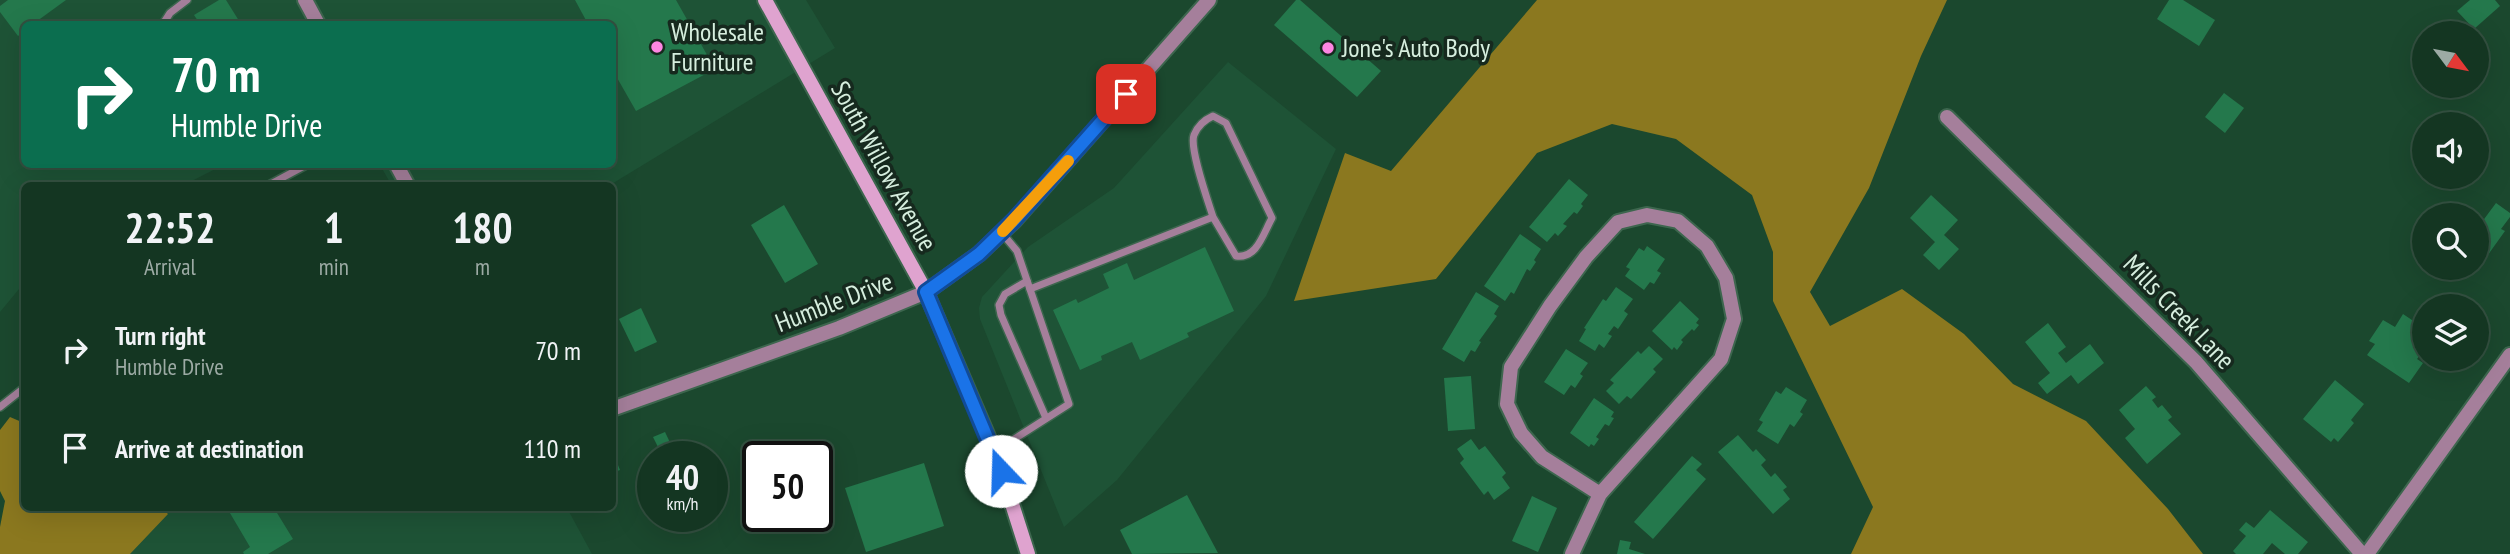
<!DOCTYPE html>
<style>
:root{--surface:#143622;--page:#21412f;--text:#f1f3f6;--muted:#9daba5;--line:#335040}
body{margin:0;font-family:"PT Sans Narrow",sans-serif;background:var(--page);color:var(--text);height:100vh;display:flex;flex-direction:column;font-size:26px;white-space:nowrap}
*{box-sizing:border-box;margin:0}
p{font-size:23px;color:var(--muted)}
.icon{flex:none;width:38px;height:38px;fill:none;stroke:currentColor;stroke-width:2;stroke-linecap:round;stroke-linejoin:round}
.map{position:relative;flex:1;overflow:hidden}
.drawer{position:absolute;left:21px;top:182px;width:595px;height:329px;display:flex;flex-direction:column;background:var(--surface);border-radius:10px;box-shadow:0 7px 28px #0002,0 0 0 2px var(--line)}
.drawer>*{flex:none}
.top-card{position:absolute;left:21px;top:21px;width:595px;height:147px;border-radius:10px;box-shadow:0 7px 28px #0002,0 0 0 2px var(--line);background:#0b6e4f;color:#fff;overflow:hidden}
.needle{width:46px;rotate:122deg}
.controls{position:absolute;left:2412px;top:21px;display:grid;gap:14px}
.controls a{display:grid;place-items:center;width:77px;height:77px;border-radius:50%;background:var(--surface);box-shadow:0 7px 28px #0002,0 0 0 2px var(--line);font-size:35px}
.speed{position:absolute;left:637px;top:441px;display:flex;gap:14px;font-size:35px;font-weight:700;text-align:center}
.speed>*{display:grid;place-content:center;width:91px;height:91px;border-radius:50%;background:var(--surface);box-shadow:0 7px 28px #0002,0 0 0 2px var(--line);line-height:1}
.speed small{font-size:18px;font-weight:400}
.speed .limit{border:4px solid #111;border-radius:10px;background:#fff;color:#111}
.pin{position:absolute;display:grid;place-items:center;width:60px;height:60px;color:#fff;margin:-30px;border-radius:14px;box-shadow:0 4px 10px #0006}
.me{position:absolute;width:77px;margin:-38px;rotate:339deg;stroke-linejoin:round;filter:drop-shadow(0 0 5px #0008)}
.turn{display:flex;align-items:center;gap:24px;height:147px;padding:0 35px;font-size:32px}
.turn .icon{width:91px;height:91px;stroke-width:2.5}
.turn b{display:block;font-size:49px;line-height:60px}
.eta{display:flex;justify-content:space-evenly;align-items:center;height:119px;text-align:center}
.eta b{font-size:42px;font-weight:800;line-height:49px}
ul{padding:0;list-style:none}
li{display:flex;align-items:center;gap:21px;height:98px;padding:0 35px}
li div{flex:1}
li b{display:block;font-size:26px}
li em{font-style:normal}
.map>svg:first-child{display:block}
</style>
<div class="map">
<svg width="2510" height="554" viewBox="0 0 2510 554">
<rect width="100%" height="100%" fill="#1b482e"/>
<g fill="#1e5336">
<polygon points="0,0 806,0 835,48 610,185 392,186 380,165 612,164 612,24 24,24 24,164 223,165 184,185 24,186 24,283 0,312"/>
<polygon points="1228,62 1336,149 1266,296 1117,480 1064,527 980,319 979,308 982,297 1028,247 1114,188"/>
<polygon points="170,508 567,508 592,554 95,554"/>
</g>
<g fill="#8b781f">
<polygon points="1537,0 1947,0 1921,56 1869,188 1810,292 1830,326 1902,289 1964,334 2013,384 2086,421 2168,509 2203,554 1851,554 1873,507 1773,301 1773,252 1752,195 1676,139 1612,124 1537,153 1436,279 1294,301 1345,153 1391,171"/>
<polygon points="10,417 24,423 24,508 162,508 168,514 130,554 0,554 0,527 5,501 0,491 0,430"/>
</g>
<g fill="#24784c">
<polygon points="8,0 66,0 33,24 24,24 24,31 18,36 0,12 0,6"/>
<polygon points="219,0 226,0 241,24 200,24 194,15"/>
<polygon points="575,0 676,0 715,69 636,111 612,69 612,24 588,24"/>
<polygon points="1296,0 1300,0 1381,71 1357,97 1274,25"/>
<polygon points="2169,0 2183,0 2215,20 2199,46 2157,19"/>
<polygon points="2470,0 2495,0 2500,6 2474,29 2457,11"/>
<polygon points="2224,93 2244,108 2225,133 2205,117"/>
<polygon points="1569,179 1588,195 1581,204 1583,206 1577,214 1574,212 1563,224 1567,226 1558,236 1555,233 1547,242 1529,227"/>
<polygon points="1931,195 1958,220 1944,235 1959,249 1939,270 1923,255 1935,242 1910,218"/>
<polygon points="2496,203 2510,213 2510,217 2501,229 2505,231 2485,259 2476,253 2476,230"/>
<polygon points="784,205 818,264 785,283 751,225"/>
<polygon points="1520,234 1541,249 1534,260 1536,262 1530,271 1527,269 1514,294 1511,292 1505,301 1484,286"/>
<polygon points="1647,246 1665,259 1657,271 1661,273 1654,284 1650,282 1644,290 1625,276 1630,269 1626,267 1639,248 1644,251"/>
<polygon points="1205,247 1234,311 1187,333 1189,337 1140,360 1132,342 1101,356 1102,360 1080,370 1053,310 1076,299 1078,303 1109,288 1103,274 1127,263 1134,280"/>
<polygon points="1616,287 1633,299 1624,311 1628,314 1618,329 1614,326 1608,334 1612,336 1604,348 1599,344 1595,351 1579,341 1586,329 1584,328 1603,299 1606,301"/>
<polygon points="1476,292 1499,306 1494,314 1497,316 1479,341 1481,342 1475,352 1471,350 1464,362 1442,349"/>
<polygon points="1680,301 1699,319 1696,323 1699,325 1694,331 1692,329 1681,340 1683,342 1677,350 1674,347 1672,350 1652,331"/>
<polygon points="641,308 657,342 635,352 619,319"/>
<polygon points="2403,314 2424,328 2424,350 2417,359 2423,363 2409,383 2367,355 2375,344 2369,341 2383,320 2395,327"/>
<polygon points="2048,323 2066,347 2058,353 2066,363 2090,344 2104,363 2078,384 2071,375 2047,394 2038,383 2050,373 2025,342"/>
<polygon points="1649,346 1663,359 1653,369 1656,372 1631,399 1627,396 1619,404 1606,391 1614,383 1610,380 1638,351 1641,354"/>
<polygon points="1566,349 1588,363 1580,374 1583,376 1575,388 1571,385 1564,395 1544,382"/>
<polygon points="1471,376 1475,429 1448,431 1444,378"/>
<polygon points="2335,380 2364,404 2351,420 2354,423 2338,442 2334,438 2331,442 2303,419"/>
<polygon points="2146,386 2156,397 2152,400 2158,408 2162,405 2172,417 2168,420 2181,434 2147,464 2125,438 2135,429 2119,410"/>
<polygon points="1786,387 1807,400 1800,412 1803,414 1794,427 1790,424 1778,444 1757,431 1763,422 1759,420 1776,391 1781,394"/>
<polygon points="1594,398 1614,412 1611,417 1614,418 1609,426 1605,424 1596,437 1599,439 1594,446 1591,444 1589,447 1570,433"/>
<polygon points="665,432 677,457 663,457 653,437"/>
<polygon points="1738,435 1753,452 1756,449 1766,460 1761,465 1771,477 1775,473 1787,487 1783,490 1790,499 1773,514 1718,452"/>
<polygon points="1471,439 1479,450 1485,446 1506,473 1502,477 1510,488 1494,500 1488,491 1484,495 1460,463 1464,459 1457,449"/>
<polygon points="612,450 620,470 612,473"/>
<polygon points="1692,456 1702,464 1696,470 1706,479 1653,539 1634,522"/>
<polygon points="924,463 944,526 866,552 845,488"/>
<polygon points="1187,495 1218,553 1132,554 1120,530"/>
<polygon points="1532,496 1557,508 1538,552 1512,541"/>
<polygon points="227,508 274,508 293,539 268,554 244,554 243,552 250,547"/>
<polygon points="2270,510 2308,542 2298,554 2285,554 2272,543 2263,554 2236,554 2233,551 2246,536 2239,530 2246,522 2254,528"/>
<polygon points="1620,540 1631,542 1629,549 1645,554 1617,554"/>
</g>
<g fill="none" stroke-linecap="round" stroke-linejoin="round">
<defs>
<g id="service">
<polyline points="163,24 170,13 187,0"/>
<polyline points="508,24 510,24"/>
<polyline points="267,186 308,164"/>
<polyline points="1027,281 1005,294 999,305 1001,315 1046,418"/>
<path d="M1030 289 1213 217 1236 256C1257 259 1263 234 1272 218L1226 123 1213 116C1204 120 1198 125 1194 135 1189 148 1208 201 1213 217"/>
<polyline points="0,407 24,388"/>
<polyline points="994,452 1069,404 1017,251 1002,233"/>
</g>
<g id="minor">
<polyline points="305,0 318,24"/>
<polyline points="1947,117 2196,362 2362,554"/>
<polyline points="396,164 408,186"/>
<polyline points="612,409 839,328 926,292 979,254 1014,221 1209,0"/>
<polyline points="1572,554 1600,494 1721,359 1734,319 1726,278 1707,246 1678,221 1647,215 1618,222 1586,257 1550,306 1511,367 1507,404 1521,433 1542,457 1600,494"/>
<polyline points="2367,554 2510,355"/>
</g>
<polyline id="secondary" points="765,0 926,292 998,460 1028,554"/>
</defs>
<use href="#service" stroke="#3d664e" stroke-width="10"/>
<use href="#minor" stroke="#3d664e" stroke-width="18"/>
<use href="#secondary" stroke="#3d664e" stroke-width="18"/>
<use href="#service" stroke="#a57f9b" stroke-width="7"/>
<use href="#minor" stroke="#a57f9b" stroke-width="14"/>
<use href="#secondary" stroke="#dfa3cf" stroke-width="14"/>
</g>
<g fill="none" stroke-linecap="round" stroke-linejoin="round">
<defs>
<polyline id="route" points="1001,471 926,292 979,254 1014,220 1126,94"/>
</defs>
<use href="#route" stroke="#114b97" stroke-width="18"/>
<use href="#route" stroke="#1a73e8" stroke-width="12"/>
<polyline stroke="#f59e0b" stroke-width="12" points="1003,231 1068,161"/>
</g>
<g fill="#fd86e2" stroke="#16291e" stroke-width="2.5">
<circle cx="657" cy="47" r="7"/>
<circle cx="1328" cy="48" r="7"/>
</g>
<g text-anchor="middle" stroke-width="7" stroke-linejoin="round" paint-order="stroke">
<g font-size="26" fill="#d6eede" stroke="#16291e" text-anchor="start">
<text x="671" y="41">Wholesale<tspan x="671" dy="30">Furniture</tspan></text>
<text x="1342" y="57">Jone's Auto Body</text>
</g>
<g font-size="26" fill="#d6eede" stroke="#16291e">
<text transform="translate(884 166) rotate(61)" y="9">South Willow Avenue</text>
<text transform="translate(834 302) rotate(-21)" y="9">Humble Drive</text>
<text transform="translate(2179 312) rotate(46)" y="9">Mills Creek Lane</text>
</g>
</g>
</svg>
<div class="controls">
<a><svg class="needle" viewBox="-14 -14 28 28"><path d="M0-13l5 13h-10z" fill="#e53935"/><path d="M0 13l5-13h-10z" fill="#9daba5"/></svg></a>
<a><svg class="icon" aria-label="sound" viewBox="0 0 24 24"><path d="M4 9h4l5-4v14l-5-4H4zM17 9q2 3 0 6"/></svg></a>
<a><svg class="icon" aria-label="search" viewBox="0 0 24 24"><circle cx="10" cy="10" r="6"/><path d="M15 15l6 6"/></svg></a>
<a><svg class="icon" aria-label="layers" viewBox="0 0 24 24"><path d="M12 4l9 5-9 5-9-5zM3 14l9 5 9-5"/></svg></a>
</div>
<div class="speed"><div>40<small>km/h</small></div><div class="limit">50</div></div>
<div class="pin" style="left:1126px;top:94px;background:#d93025"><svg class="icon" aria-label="arrive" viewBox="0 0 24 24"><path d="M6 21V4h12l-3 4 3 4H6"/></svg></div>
<svg class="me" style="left:1001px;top:471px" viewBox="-20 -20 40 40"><circle r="19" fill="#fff"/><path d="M0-13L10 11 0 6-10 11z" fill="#1a73e8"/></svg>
<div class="top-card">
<div class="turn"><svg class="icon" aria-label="right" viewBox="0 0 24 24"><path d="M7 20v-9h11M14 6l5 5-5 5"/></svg><div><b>70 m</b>Humble Drive</div></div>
</div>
<section class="drawer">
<div class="eta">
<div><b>22:52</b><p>Arrival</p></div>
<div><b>1</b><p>min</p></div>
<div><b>180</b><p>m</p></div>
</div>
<ul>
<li><svg class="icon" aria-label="right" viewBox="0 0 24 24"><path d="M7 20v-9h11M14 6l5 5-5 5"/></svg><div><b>Turn right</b><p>Humble Drive</p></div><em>70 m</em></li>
<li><svg class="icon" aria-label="arrive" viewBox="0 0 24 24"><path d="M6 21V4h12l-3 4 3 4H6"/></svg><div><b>Arrive at destination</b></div><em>110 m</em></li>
</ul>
</section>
</div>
